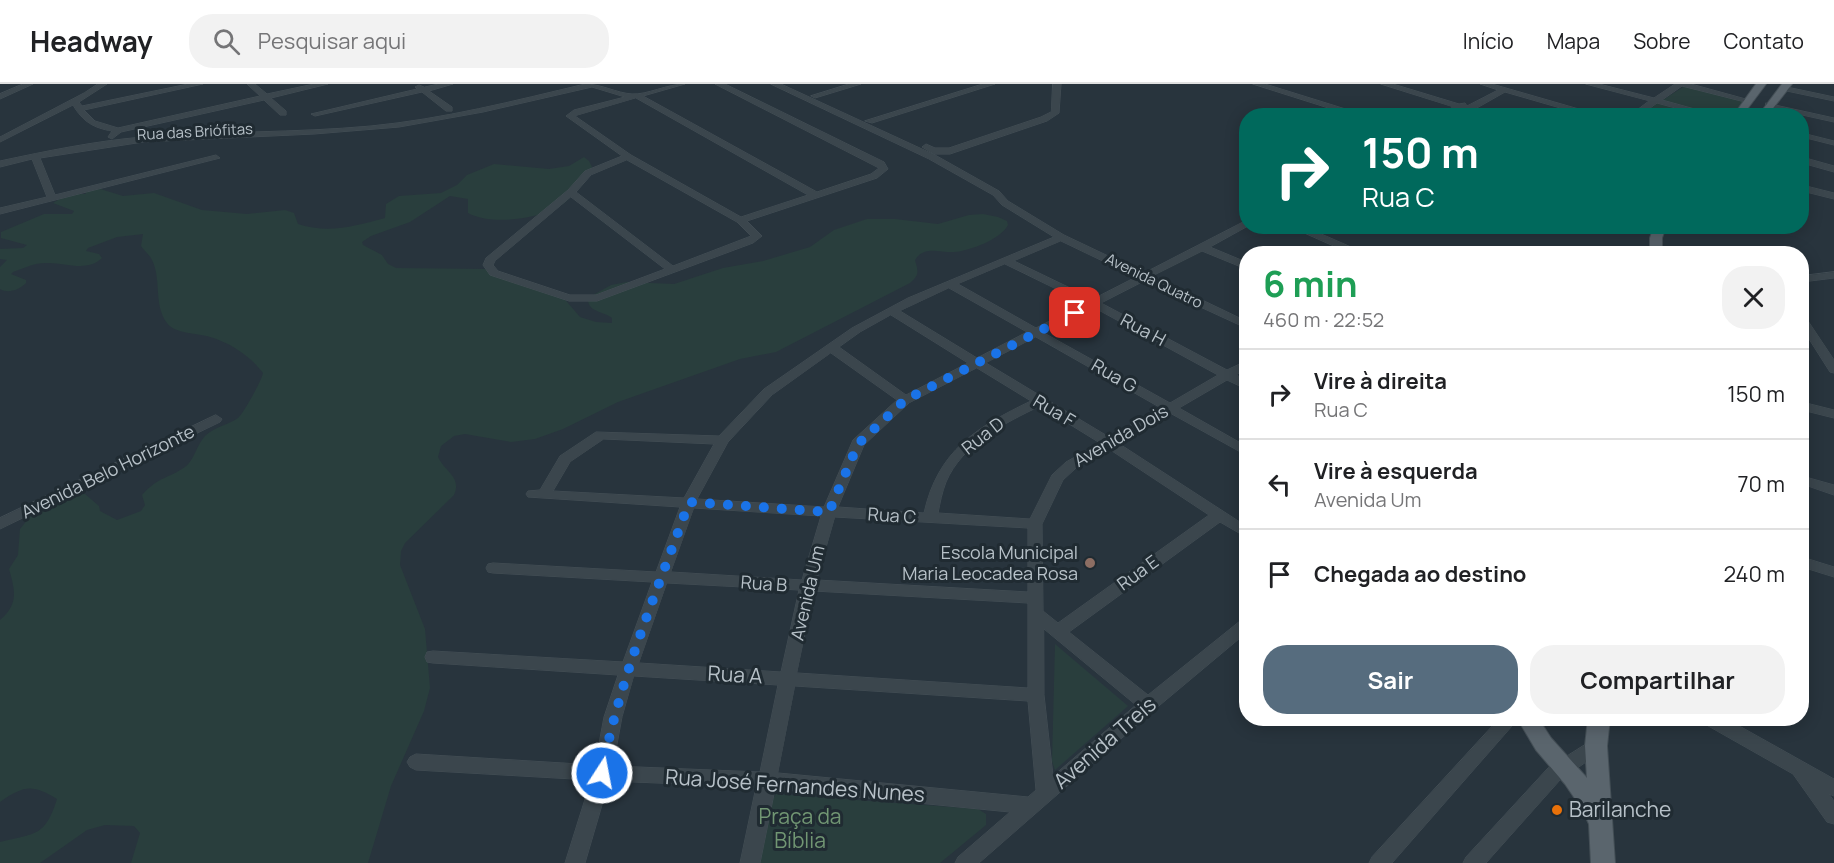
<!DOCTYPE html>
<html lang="pt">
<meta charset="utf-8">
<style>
:root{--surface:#fff;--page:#f2f2f2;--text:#202124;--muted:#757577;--line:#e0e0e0;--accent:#566c7e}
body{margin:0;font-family:Manrope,sans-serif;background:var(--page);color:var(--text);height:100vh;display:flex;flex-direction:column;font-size:22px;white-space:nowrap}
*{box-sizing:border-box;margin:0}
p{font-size:20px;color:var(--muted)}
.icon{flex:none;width:33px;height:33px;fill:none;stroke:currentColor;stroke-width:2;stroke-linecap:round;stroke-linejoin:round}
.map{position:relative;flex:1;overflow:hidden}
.sheet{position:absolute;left:1239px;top:162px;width:570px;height:480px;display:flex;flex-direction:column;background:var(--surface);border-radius:24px;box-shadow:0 3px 15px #0003}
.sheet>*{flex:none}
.top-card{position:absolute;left:1239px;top:24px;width:570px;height:126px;border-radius:24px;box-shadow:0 3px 15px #0003;background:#00695c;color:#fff;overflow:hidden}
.pin{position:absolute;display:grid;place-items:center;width:51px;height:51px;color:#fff;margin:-26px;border-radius:12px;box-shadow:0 3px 9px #0006}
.me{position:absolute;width:66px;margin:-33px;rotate:11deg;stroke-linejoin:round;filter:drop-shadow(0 0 4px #0008)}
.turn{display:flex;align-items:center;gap:21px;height:126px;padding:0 24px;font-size:27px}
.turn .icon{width:78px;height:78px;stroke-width:2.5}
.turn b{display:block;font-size:42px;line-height:51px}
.round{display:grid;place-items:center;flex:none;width:63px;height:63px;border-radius:24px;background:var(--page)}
.summary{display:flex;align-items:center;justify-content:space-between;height:102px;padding:0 24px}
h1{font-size:36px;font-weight:700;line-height:45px;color:#1e9e55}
.cta{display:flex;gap:12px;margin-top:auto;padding:12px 24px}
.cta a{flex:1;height:69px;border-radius:24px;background:var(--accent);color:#fff;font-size:24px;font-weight:700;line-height:69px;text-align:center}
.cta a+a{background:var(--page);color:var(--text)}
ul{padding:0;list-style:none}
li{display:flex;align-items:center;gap:18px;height:90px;padding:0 24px;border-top:2px solid var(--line)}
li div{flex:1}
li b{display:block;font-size:22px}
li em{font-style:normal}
header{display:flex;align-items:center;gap:36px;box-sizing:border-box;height:84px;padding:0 30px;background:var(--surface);border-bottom:2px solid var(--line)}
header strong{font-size:28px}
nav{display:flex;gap:33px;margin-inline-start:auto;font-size:21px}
.search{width:420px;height:54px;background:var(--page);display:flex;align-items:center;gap:15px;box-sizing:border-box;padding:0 21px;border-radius:24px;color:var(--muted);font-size:22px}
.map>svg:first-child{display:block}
</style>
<header>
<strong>Headway</strong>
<div class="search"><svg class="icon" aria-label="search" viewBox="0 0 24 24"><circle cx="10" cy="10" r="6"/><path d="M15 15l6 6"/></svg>Pesquisar aqui</div>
<nav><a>Início</a><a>Mapa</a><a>Sobre</a><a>Contato</a></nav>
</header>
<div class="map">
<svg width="1834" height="779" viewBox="0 0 1834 779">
<rect width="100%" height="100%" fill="#28343d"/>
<g fill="#293e3d">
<polygon points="1685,2 1744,17 1731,32 1721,31 1661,17"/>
<polygon points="1658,19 1707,32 1638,32"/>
<path d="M584 73 589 77 593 85C585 94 571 115 563 120 541 135 492 142 468 129V115L450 112 410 138 371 152 362 158 363 161 382 171 388 180 396 184 486 185 562 212 580 233 596 238 612 239V234C603 227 587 228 588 214L611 201 627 198 674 200 723 184 763 177 810 163 834 146 867 135H895L938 140 969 131 983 130 998 133 1007 137 1008 141C1001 155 970 167 954 168 941 169 924 161 915 176 918 187 920 191 910 199L776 268 740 275 618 318 563 345 535 355 511 358 465 350 454 352 441 362 438 373C445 388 462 393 454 411L405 459 401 467 400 481 425 545 430 604 424 627 391 702 368 779H131L140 749 134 742 105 741 87 746 40 779H0V758C36 749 45 753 57 715 33 700 24 701 0 718V536C19 520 15 506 9 485L18 471 20 445 36 425 65 411 85 410 99 422 100 427 117 436 141 427 145 421 142 411C159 392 168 395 185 383 194 377 197 360 205 352 214 343 228 341 238 334 243 330 262 296 263 289 250 272 231 259 210 253 199 249 174 250 167 239 153 220 162 196 152 176 150 171 144 167 141 162L143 150 117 153 88 164 86 167 99 170 102 174C87 189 64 178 46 179 34 179 24 184 13 188L11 190 26 196V199C19 206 8 210 0 205V183L7 176 0 175V165L23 164 27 161 1 154V148L44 130H72L74 127 53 119 68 110H86L84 106 97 104 123 112 154 109 202 126 247 130 285 126 294 129 298 140C329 150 355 142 385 134L386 120 399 112 441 109 457 101 467 91 494 80 549 85 569 82Z"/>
<polygon points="1055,560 1128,622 1055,686 1052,677"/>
<polygon points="776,710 978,725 986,730 986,741 940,779 759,779 772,716"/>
</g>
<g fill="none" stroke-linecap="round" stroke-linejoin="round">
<defs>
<g id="minor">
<polygon points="23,0 33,0 0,15 0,10"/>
<path d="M98 0H107L79 18 82 22 188 0H203L84 26 95 37 118 44 260 12 247 0H255L267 10 314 0H328L271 14 286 27V31H280L264 16 121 48 112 55 108 53 112 47C94 44 83 38 73 21L0 58V53L84 9Z"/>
<polygon points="439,0 453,0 429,7 452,23 452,27 446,27 422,8 315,32 311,30 417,5 415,3 419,1 424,3"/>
<path d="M585 0C602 0 616 9 632 10 647 11 667 0 685 0L643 12 817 108 871 90 879 84 715 0H725L884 78 888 85 877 94 747 137 762 152 753 159 597 217H569L490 191 483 181 486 174 568 106 585 87 622 72 566 32 574 26 625 13 592 3 483 28 399 43 314 50 143 58 40 74 55 111 216 71 220 74 0 130V124L47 113 32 75 0 83V77C47 67 95 57 143 53 219 47 295 49 371 42 443 35 514 17 585 0ZM636 14 808 111 741 133 631 71 575 32ZM627 76 737 138 751 152 673 182 576 108 591 91ZM571 113 665 185 596 211H570L498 187 493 181 495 177Z"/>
<path d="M771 0H781L935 71 999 107 1008 117 1064 151 1144 189 1243 138 1246 137V142H1248L1210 163 1246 178V185L1202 167 1152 192 1246 237V244L1144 197 1101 219 1227 286 1246 277V285L1236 291 1246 296V305L1227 296 1179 324 1246 362V371L1170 329 1118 359 1246 442V453L1220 438 1069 548 1148 611 1240 537 1246 535V549L1154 626 979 779H955L958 773 1010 728 775 705 760 779H740L756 703 609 697 585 779H565L591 696 416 686 410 683 407 678 410 673 416 670 595 681 604 633 618 591 433 579 427 578 425 573 427 568 433 567 623 578 652 498 493 489 488 488 486 484 488 480 493 479 656 488 680 423 528 413 526 410 528 407 540 406 560 372 596 348 719 352 764 305 852 244 908 214 1054 153 1002 121 993 111 929 75ZM1061 157 1136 193 1093 215 1014 177ZM1005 180 1085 219 1036 244 958 200ZM949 204 1027 248 977 274 900 227ZM1093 223 1218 291 1170 319 1044 249ZM891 231 968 279 906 311 839 263 860 248ZM1036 253 1161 324 1109 353 986 279ZM831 269 897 316 853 356 824 423 697 415 728 358 772 311ZM977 284 1031 317C977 343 938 366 924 429L838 423 864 361 909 319ZM1040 322 1100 359 1066 378 1052 391 1030 435 938 429C940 419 942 408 946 398 962 360 1005 339 1040 322ZM604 355 714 360 684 414 553 407 570 378ZM1109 365 1209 431 1058 539 1043 527 1042 440 1063 396 1076 384ZM694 424 821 432 802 496 671 488ZM835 433 1028 444V508L817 496ZM667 499 799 506 781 588 639 579ZM814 507 1028 519V604L797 589ZM1044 545 1136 621 1053 692 1044 611ZM634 592 778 601 760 688 613 682 622 633ZM795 602 1028 617 1036 706 1028 713 778 689Z"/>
<polygon points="849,0 861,0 815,14 811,12"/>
<polygon points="983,0 995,0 872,39 865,37"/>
<polygon points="1053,0 1061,0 1059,29 1047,37 950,70 934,70 922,63 926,60 935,64 949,64 1041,33 1051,28"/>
<polygon points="1253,0 1265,0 1368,32 1354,32"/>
<polygon points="1381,0 1393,0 1459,20 1465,19 1467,22 1498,6 1480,0 1492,0 1603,32 1588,32 1505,8 1475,25 1495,32 1481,32 1469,28 1462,32 1451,32 1460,25 1448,32 1437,32 1453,23"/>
<polygon points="1586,0 1599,0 1654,14 1675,0 1691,0 1753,17 1749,19 1682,2 1662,16 1720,32 1705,32 1657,19 1639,32 1629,32 1649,17"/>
<polygon points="1782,2 1834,13 1834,17 1782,6"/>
<polygon points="1766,19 1834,34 1834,38 1766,23"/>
<polygon points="1802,49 1834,57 1834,61 1802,53"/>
<polygon points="1802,73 1834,82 1834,88 1802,79"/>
<polygon points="1802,101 1834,109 1834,115 1802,107"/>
<polygon points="1289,142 1303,142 1367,170 1352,170"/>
<polygon points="1834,188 1834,194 1802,198 1802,192"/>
<polygon points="1802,233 1806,234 1834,276 1834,289 1830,288 1802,244"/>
<polygon points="1802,318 1834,326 1834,334 1802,326"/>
<polygon points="216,331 222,335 220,338 0,445 0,434"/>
<polygon points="1802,392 1834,401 1834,411 1802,400"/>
<polygon points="1802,473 1834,483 1834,493 1802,483"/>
<polygon points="1500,634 1519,634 1392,779 1369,779 1372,773"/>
<polygon points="1701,634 1725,634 1834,695 1834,712 1829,710 1834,717 1834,740 1827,738 1793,690 1703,639"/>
<polygon points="1596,654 1602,657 1605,662 1602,667 1560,696 1486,779 1463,779 1466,773 1548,684"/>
</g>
<g id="major">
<polygon points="1756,0 1766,0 1742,32 1733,32"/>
<polygon points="1782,0 1792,0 1767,32 1758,32"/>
<polygon points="1654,142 1666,142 1662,154 1662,170 1650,170 1650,154"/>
<polygon points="1517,634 1538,634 1551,654 1587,694 1585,662 1588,634 1610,634 1607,662 1615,779 1591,779 1589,740 1582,725 1565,700 1536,666"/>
</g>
</defs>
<use href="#minor" stroke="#444f56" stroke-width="1"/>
<use href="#major" stroke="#444f56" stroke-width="2"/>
<use href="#minor" fill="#3b464d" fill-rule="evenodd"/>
<use href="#major" fill="#5a656d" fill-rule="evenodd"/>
</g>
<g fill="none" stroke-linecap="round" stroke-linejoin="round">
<path stroke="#1a73e8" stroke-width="10" stroke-dasharray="0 18" d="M602 689C619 595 657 508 689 418L829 428 858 360 905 316 1075 229"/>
</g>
<circle fill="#8d6e63" stroke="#202b32" stroke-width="2" cx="1090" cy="479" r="6"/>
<circle fill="#e8710a" stroke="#202b32" stroke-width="2" cx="1557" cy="726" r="6"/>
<g text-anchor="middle" stroke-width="6" stroke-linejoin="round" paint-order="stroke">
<g font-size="15" fill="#b7c1c8" stroke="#202b32">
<text transform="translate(195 48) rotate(-3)" y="5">Rua das Briófitas</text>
<text transform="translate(1154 197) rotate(26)" y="5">Avenida Quatro</text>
</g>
<g font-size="18" fill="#b7c1c8" stroke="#202b32">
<text transform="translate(1143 246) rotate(28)" y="6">Rua H</text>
<text transform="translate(1114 292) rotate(30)" y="6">Rua G</text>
<text transform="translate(1054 327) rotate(31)" y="6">Rua F</text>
<text transform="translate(983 352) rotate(-38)" y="6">Rua D</text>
<text transform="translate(1121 352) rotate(-30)" y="6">Avenida Dois</text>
<text transform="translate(108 388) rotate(-26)" y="6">Avenida Belo Horizonte</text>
<text transform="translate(892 432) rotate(4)" y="6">Rua C</text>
<text transform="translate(1138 489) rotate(-36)" y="6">Rua E</text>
<text transform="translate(764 500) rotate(4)" y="6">Rua B</text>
<text transform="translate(808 509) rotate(-77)" y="6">Avenida Um</text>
</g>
<g font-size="18" fill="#b7c1c8" stroke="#202b32" text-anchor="end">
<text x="1078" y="475">Escola Municipal<tspan x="1078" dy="21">Maria Leocadea Rosa</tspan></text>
</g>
<g font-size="21" fill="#b7c1c8" stroke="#202b32">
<text transform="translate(735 591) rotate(3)" y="7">Rua A</text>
<text transform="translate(1105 659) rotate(-41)" y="7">Avenida Treis</text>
<text transform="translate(795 702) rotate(4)" y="7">Rua José Fernandes Nunes</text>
</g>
<g font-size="21" fill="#b7c1c8" stroke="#202b32" text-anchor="start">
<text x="1569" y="733">Barilanche</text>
</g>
<g font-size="21" fill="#719673" stroke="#202b32">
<text x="800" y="740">Praça da<tspan x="800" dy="24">Bíblia</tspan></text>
</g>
</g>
</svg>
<div class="pin" style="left:1075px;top:229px;background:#d93025"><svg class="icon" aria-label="arrive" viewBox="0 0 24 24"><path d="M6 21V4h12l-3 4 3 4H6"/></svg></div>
<svg class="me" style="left:602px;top:689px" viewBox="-20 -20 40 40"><circle r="17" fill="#1a73e8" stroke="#fff" stroke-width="3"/><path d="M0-11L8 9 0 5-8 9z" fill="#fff"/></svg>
<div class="top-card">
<div class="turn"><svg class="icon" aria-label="right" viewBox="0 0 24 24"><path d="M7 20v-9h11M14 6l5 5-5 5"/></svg><div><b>150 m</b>Rua C</div></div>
</div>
<section class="sheet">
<div class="summary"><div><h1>6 min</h1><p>460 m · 22:52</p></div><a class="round"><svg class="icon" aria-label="close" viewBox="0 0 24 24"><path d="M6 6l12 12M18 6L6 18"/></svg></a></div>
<ul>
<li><svg class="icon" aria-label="right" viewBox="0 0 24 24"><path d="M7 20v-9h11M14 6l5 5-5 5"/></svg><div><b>Vire à direita</b><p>Rua C</p></div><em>150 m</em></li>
<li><svg class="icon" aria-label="left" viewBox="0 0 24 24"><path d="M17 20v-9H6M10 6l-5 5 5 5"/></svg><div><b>Vire à esquerda</b><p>Avenida Um</p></div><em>70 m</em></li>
<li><svg class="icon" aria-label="arrive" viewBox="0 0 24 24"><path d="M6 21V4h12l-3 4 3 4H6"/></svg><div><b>Chegada ao destino</b></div><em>240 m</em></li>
</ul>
<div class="cta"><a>Sair</a><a>Compartilhar</a></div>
</section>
</div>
